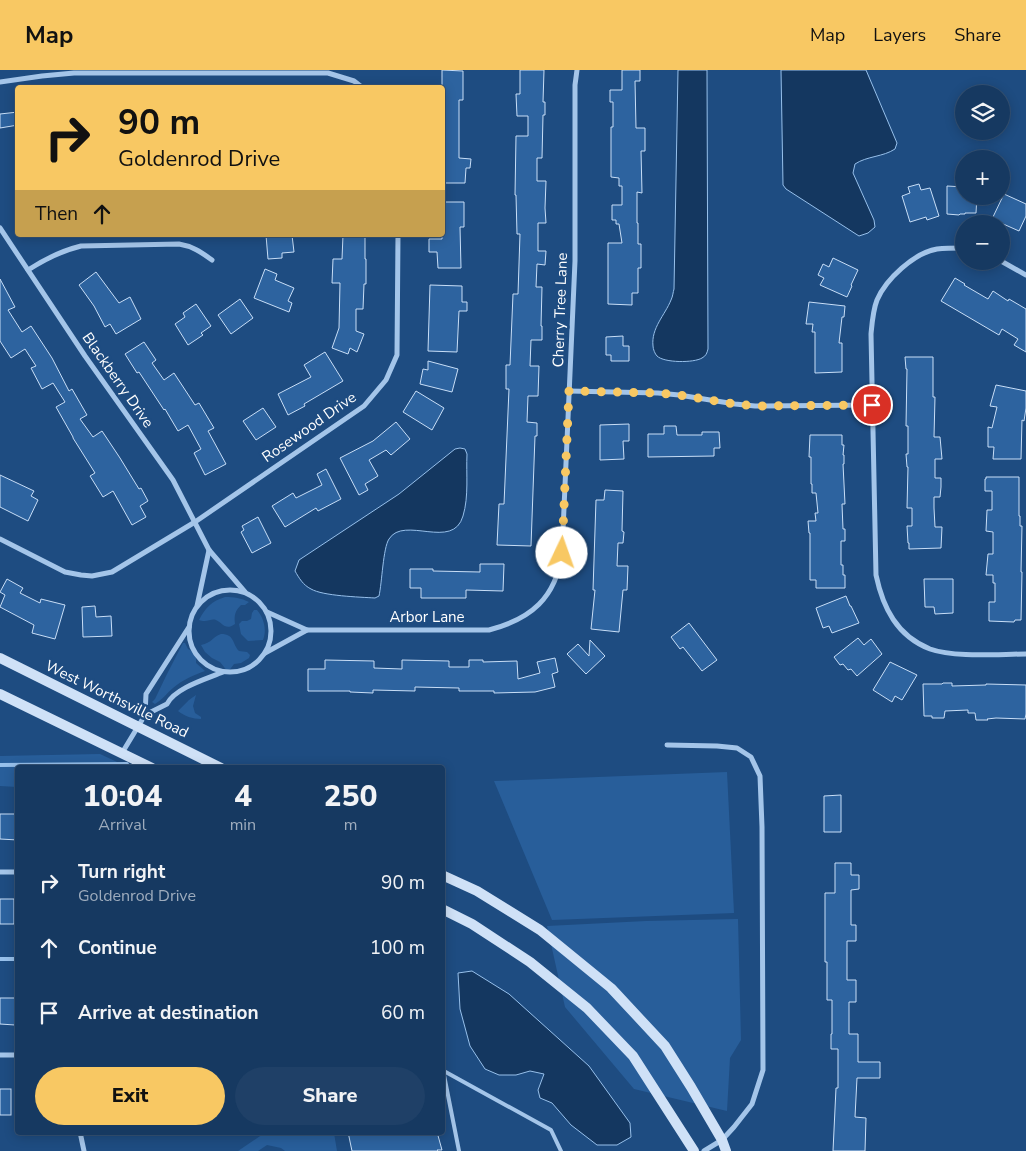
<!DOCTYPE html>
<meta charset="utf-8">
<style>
:root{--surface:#163961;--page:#1f4067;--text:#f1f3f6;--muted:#9eacbd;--line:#355376;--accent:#f8c863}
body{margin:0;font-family:"Nunito Sans",sans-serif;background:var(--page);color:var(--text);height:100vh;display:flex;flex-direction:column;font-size:19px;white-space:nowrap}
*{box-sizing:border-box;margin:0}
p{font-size:16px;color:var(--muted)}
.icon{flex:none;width:28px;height:28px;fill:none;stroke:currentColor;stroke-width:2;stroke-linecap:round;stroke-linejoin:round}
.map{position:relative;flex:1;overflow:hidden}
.side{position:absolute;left:15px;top:695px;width:430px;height:370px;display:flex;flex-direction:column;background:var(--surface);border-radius:5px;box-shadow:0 2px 12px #0003,0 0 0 1px var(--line)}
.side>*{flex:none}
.hud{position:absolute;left:15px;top:15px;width:430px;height:152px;border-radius:5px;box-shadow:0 2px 12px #0003,0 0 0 1px var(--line);background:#f8c863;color:#111;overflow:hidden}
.controls{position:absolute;left:955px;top:15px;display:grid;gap:10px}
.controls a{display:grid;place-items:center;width:55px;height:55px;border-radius:50%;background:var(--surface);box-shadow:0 2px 12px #0003,0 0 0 1px var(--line);font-size:25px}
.pin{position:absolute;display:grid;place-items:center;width:42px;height:42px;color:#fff;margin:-21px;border:2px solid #fff;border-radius:50%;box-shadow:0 1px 5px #0007}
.me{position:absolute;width:55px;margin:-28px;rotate:3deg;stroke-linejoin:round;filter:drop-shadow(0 0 4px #0008)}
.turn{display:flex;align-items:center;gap:18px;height:105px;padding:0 20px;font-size:22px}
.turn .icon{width:65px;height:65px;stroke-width:2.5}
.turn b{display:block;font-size:35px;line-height:42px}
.then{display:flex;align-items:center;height:48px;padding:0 20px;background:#0003;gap:10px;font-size:19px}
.eta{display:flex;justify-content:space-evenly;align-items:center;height:85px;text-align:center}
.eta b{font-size:30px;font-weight:800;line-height:35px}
.cta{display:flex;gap:10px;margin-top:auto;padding:10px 20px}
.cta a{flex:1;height:58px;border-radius:30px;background:var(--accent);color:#111;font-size:20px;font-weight:800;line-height:58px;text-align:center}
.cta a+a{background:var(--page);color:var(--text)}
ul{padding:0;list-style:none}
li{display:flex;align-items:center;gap:15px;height:65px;padding:0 20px}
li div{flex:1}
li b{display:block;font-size:19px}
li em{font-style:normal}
header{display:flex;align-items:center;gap:30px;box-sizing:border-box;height:70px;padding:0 25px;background:var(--accent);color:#111}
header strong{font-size:24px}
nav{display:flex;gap:28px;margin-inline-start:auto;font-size:18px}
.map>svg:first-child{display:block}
</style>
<header>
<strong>Map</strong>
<nav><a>Map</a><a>Layers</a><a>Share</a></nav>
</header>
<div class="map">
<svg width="1026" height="1081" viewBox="0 0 1026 1081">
<rect width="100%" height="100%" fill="#1e4c81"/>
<g fill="#285e9a">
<path d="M225 527C234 527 241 528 249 532L245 535H241C235 541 234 545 235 554 225 561 223 553 216 550 211 548 207 553 199 550 205 538 212 531 225 527Z"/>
<path d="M254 540H257C264 548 267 560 263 570L248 571 241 564 239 554 242 551H247L251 549 252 543Z"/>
<path d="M221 564C235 564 232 574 239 581L247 582 250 585 249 588 241 593 234 594 228 602 220 592 212 588 205 582 201 575C212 573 212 567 221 564Z"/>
<path d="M183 573H185L188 579 196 583V593L205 601C194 605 182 610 173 618 167 623 162 630 155 634L152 632 155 629 167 604Z"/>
<path d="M196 625 193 636 195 643 201 647V649C193 649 184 646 178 641L189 630Z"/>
<polygon points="100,684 128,697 18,698 17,717 0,716 0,686"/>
<polygon points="727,702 734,843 552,850 494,711"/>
<polygon points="738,849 741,970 730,988 727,1041 634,1019 565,937 547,856 646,851"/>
<polygon points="266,1062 334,1063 337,1081 285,1081 281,1078 267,1075 258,1081 238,1081"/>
</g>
<g fill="#143760" stroke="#97c0eb">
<path d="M678 0H707L708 279C707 283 706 286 702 288 694 293 664 293 657 286 655 284 653 279 653 276 651 258 665 245 671 230 673 226 673 222 674 219Z"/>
<path d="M781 0H866L897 73 895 79C883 87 867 86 855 94L853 103 874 150 875 157 868 163 859 166 786 119 783 115Z"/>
<path d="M460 378 465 379 467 384C466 404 469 426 463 446 453 481 404 445 389 469 383 478 382 513 379 526L375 528C359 527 323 526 311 519 303 515 299 508 295 501L299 490 399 424 455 379Z"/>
<polygon points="472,901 509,924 589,996 630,1053 631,1067 617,1075 597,1075 571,1055 552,1033 540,1028 538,1020 544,1004 530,1001 516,1005 499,1005 485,999 470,976 460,939 458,903"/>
</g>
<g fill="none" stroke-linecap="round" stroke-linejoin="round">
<g stroke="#97c0eb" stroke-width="4">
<polyline points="0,695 127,694"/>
<polyline points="0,889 18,889"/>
</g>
</g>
<g fill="#2d639f" stroke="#c8def7">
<polygon points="442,0 463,1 463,30 459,30 459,88 471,89 470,98 466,98 465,113 442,113"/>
<polygon points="520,0 544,0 543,32 545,32 545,45 543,45 542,88 537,88 537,111 546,111 545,138 546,153 538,153 538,181 546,181 545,195 537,194 536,217 542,217 541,256 542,256 542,270 531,270 530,296 539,296 538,326 528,326 527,352 537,353 537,366 535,366 531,476 497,475 499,434 504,434 509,319 506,319 506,295 510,295 513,224 518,224 520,164 517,164 516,125 515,125 516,66 528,66 528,46 517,46 516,24 520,24"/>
<polygon points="622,0 640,0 640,11 635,11 636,58 645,58 645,81 641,81 642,123 637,122 637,153 638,153 638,174 641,174 641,198 638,198 638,223 632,223 632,235 608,234 608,173 622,173 619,154 616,154 616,150 612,150 612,135 622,135 622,116 619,116 619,108 611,107 611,57 613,57 613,32 610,32 610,20 622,20"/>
<polygon points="18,42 18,55 0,58 0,44"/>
<polygon points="919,114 921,120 930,118 939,146 927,150 926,147 910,152 902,126 910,123 908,117"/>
<polygon points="947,116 964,117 964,126 977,126 976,143 965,143 965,144 960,144 959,145 947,144"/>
<polygon points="1004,124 1026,134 1026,146 1019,161 992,149"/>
<polygon points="442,132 464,132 464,157 460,157 461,198 438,198 437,182 429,182 429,169 442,169"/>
<polygon points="266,165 292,165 294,182 282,183 282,188 268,189"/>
<polygon points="343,165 365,165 365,189 366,189 366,214 364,214 363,239 356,239 356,261 364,264 357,282 350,278 348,284 332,278 339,258 340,213 332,213 333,189 342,189"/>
<polygon points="833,188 858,200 851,215 852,216 847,227 820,215 824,208 818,205 823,194 829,197"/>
<polygon points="265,199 277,204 275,210 294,218 288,231 292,233 289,242 254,228"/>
<polygon points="96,202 119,233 130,227 141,249 116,264 110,254 105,257 94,236 79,215"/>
<polygon points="955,208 965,214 964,215 988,229 993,221 1008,231 1009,229 1026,239 1026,282 1014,275 1018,269 1002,259 999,265 941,231"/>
<polygon points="0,209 15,237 8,240 22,262 31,256 52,288 69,321 72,319 87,345 80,349 93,367 102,361 120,388 139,419 141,418 148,431 140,436 146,447 132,455 113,421 103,427 90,406 95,403 73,368 73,367 56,337 65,332 53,313 42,319 31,298 36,296 25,279 11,288 0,271"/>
<polygon points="430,215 462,216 462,232 467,232 467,241 459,241 457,282 428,281"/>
<polygon points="240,229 253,248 231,264 218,245"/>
<polygon points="809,232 845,236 844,247 842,247 839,273 842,273 842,302 815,303 815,262 812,262 813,254 806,254"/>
<polygon points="196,234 211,256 201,263 203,265 188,275 175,254 185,247 183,243"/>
<polygon points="623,266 623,276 629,276 629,291 611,291 611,285 606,285 606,267"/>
<polygon points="144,272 156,290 152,293 164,310 174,303 195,335 199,333 214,358 208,361 226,394 205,405 194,383 201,379 188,355 178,361 165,339 164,340 139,302 137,303 125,284"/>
<polygon points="325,282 343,311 304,334 305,336 288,345 278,324 311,307 304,295"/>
<polygon points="905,287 933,287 933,327 935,327 934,367 940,367 942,389 935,389 935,408 941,408 941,417 940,427 934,427 934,438 935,457 942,457 941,478 909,479 909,473 908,473 907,456 912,456 912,438 907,438 908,397 907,397 906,384 908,384 908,356 906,356 907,299 906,299"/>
<polygon points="428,291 458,299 452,322 420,314 423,299 428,300"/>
<polygon points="996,315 1026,321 1026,338 1024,351 1022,350 1021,389 993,389 994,377 988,377 988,357 992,358 997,337 990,336"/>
<polygon points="416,321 444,338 432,360 403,342"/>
<polygon points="263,338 276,357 256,370 243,351"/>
<polygon points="396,352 410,369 391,385 386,380 369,390 378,406 365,414 368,420 359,425 340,388 373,371"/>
<polygon points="629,354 629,371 623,371 624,389 600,390 600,355"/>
<polygon points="664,356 676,356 677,365 702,365 702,362 719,362 720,378 714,378 714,386 648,387 648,364 664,364"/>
<polygon points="810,365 842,365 842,375 844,375 843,385 844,385 844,394 843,394 845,434 842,434 843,459 845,459 845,471 841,471 841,495 843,495 843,505 845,505 845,518 816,518 816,510 810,510 810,463 809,463 808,451 816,451 815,443 818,443 816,423 812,423 812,414 811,414 811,387 809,387"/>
<polygon points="326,399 341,429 318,441 316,438 285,457 272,436 293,423 296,428 322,415 317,404"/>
<polygon points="0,405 34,421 31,426 38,430 28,451 0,437"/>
<polygon points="986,407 1019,407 1019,446 1020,446 1020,456 1022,456 1021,502 1022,502 1021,550 1015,550 1014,552 989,551 989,532 995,532 995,513 993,513 993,505 986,505 988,484 993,484 993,462 986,461 987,440 992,440 992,421 985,421 985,409 986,409"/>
<polygon points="605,420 623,421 622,461 624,462 623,473 618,473 617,496 628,496 627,520 623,520 619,562 591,559 595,520 593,520 596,430 604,430"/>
<polygon points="258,447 271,473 252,483 241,462 244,460 242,456"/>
<polygon points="480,494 504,494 503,521 466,520 466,528 421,528 421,518 410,518 410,499 433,499 433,501 480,502"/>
<polygon points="7,509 23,518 20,523 40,533 41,529 65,535 55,569 32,563 34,555 0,537 5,525 0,522"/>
<polygon points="924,509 953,509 953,543 935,544 934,537 925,537"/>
<polygon points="846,526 850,536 851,536 859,553 832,563 829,556 823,558 816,538"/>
<polygon points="95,536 96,547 111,546 112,566 83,567 82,537"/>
<polygon points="689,553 717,590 702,601 683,577 680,579 671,567"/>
<polygon points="858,568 864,575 871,569 882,584 857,606 851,599 848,600 843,594 840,595 834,587"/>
<polygon points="590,570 605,586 586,604 567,584 578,574 589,586"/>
<polygon points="555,588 558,602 552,604 555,617 535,622 494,623 494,621 459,621 459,618 415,617 415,621 373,620 373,623 350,622 350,621 308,621 308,599 325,599 325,590 374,591 374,598 402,599 402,590 449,591 449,597 469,597 469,590 483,590 483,592 517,591 518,609 540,603 537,592"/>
<polygon points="890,592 917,605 902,630 895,626 892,632 873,620"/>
<polygon points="943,613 952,613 952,616 986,615 986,614 1026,615 1026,644 1025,649 996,648 987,649 988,650 976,650 975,643 968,643 968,640 945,641 944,648 932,648 932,646 924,646 923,614 942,614"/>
<polygon points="841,725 841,762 824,762 824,726"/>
<polygon points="0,744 18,744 18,770 0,769"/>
<polygon points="835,793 851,793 851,805 859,805 859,819 851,820 851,855 856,855 856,871 847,871 847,910 856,910 856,932 849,932 849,964 858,964 858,992 880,992 880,1008 857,1008 855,1047 866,1048 865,1081 833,1081 836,1018 838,1018 838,979 831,979 831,964 832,964 832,930 827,930 827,892 825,892 825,823 835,823"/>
<rect x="0" y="829" width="14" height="25"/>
<polygon points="0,928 16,928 15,955 0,954"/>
<rect x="0" y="1019" width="11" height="26"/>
<polygon points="348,1062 437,1062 442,1080 437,1080 438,1081 352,1081"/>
</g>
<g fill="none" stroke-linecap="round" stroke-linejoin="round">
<g stroke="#a4c5e9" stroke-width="4">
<polyline points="442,1000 551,1060 561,1081"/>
<polyline points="443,1000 459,1081"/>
</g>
<g stroke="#a4c5e9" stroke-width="5">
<polyline points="0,12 42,6 74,3 328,3 354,11 363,18"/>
<polyline points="0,158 85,286 173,410 209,480 245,522"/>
<path d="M964 178C955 178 946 178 937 179 914 183 886 209 877 230 873 240 872 253 871 264L876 505C883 538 897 566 930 579 955 588 999 584 1026 584"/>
<polyline points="1001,191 1026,205"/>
<path d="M28 200C45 189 61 181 81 176L179 174C192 176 201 182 212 190"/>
<polyline points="569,321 658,323 679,325 735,334 755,336 872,335"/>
<polyline points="0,469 65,502 81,505 92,506 112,502 195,452 364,336 386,310 397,285 398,165"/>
<circle cx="230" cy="561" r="41"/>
<polyline points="197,536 209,480"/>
<path d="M267 542 307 560H489C531 549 556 528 562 483L575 191V15L577 0"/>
<polyline points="265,583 307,560"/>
<path d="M145 645 167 634C175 618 206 609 223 602"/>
<polyline points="667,675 717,676 737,678 751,687 760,706 762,757 763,1000 752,1034 734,1057 722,1070 704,1081"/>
<polyline points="122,683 145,645 146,624 189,557"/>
<polyline points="0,802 18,802"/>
<polyline points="0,985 18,985"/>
<polyline points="80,1062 84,1081"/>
</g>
<g stroke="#cfe1f7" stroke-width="10">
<polyline points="0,588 221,698"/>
<polyline points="0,624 152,698"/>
<polyline points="442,805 477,821 540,860 611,918 665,976 691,1017 722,1070 726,1081"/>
<polyline points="442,839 472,854 530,892 587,938 633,986 694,1081"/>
</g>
</g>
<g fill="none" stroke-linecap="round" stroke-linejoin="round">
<polyline stroke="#f8c863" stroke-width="9" stroke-dasharray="0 16.2" points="562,483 569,321 658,323 679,325 735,334 756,336 872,335"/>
</g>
<g text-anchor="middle" stroke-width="5" stroke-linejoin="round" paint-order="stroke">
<g font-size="15" fill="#fff" stroke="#1e4c81">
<text transform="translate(560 240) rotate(-88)" y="5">Cherry Tree Lane</text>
<text transform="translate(118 310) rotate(55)" y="5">Blackberry Drive</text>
<text transform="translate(309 357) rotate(-35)" y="5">Rosewood Drive</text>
<text x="427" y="552">Arbor Lane</text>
<text transform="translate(117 629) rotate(26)" y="5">West Worthsville Road</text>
</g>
</g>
</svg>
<div class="controls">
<a><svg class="icon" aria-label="layers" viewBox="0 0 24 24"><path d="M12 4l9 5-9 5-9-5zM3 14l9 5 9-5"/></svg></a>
<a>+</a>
<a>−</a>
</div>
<div class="pin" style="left:872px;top:335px;background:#d93025"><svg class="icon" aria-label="arrive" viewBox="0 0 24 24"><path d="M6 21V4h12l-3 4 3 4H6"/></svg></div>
<svg class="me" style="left:562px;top:483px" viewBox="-20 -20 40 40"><circle r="19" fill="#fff"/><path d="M0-13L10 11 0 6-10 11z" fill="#f8c863"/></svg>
<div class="hud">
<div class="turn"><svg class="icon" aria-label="right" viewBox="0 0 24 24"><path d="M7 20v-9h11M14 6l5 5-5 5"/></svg><div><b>90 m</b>Goldenrod Drive</div></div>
<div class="then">Then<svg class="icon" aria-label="ahead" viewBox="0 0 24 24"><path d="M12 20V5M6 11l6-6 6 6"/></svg></div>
</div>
<section class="side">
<div class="eta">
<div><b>10:04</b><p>Arrival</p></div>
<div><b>4</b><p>min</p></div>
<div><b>250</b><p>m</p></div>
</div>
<ul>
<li><svg class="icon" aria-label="right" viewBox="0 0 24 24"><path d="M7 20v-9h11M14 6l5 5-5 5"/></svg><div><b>Turn right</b><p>Goldenrod Drive</p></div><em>90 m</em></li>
<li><svg class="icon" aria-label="ahead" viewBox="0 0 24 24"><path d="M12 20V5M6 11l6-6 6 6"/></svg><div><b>Continue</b></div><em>100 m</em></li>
<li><svg class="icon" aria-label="arrive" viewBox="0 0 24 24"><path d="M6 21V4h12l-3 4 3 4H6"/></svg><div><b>Arrive at destination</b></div><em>60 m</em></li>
</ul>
<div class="cta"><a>Exit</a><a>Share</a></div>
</section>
</div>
